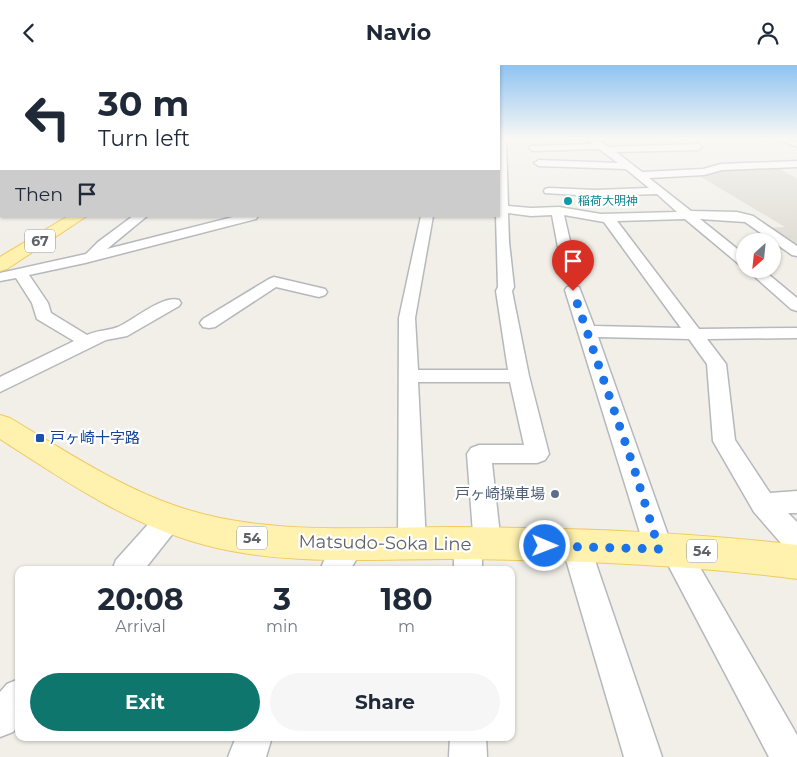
<!DOCTYPE html>
<meta charset="utf-8">
<style>
:root{--surface:#fff;--page:#f6f6f7;--text:#1f2937;--muted:#747a83;--accent:#0f766e}
body{margin:0;font-family:Montserrat,"Noto Sans JP",sans-serif;background:var(--page);color:var(--text);height:100vh;display:flex;flex-direction:column;font-size:19px;white-space:nowrap}
*{box-sizing:border-box;margin:0}
p{font-size:16px;color:var(--muted)}
.icon{flex:none;width:28px;height:28px;fill:none;stroke:currentColor;stroke-width:2;stroke-linecap:round;stroke-linejoin:round}
.map{position:relative;flex:1;overflow:hidden}
.sheet{position:absolute;left:15px;top:501px;width:500px;height:175px;display:flex;flex-direction:column;background:var(--surface);border-radius:10px;box-shadow:0 1px 4px #0004}
.sheet>*{flex:none}
.hud{position:absolute;left:0px;top:0px;width:500px;height:152px;box-shadow:0 1px 4px #0004;background:#fff;color:var(--text);overflow:hidden}
.needle{width:32px;rotate:207deg}
.controls{position:absolute;left:736px;top:168px;display:grid;gap:10px}
.controls a{display:grid;place-items:center;width:45px;height:45px;border-radius:50%;background:var(--surface);box-shadow:0 1px 4px #0004;font-size:25px}
.pin{position:absolute;display:grid;place-items:center;width:42px;height:42px;color:#fff;margin:-51px -21px;border-radius:50% 50% 50% 0;rotate:-45deg;box-shadow:0 0 5px #0007}
.pin .icon{rotate:45deg}
.me{position:absolute;width:55px;margin:-28px;rotate:91deg;stroke-linejoin:round;filter:drop-shadow(0 0 4px #0008)}
.turn{display:flex;align-items:center;gap:18px;height:105px;padding:0 15px;font-size:22px}
.turn .icon{width:65px;height:65px;stroke-width:2.5}
.turn b{display:block;font-size:35px;line-height:42px}
.then{display:flex;align-items:center;height:48px;padding:0 15px;background:#0003;gap:10px;font-size:19px}
.eta{display:flex;justify-content:space-evenly;align-items:center;height:85px;text-align:center}
.eta b{font-size:30px;font-weight:700;line-height:35px}
.cta{display:flex;gap:10px;margin-top:auto;padding:10px 15px}
.cta a{flex:1;height:58px;border-radius:30px;background:var(--accent);color:#fff;font-size:20px;font-weight:700;line-height:58px;text-align:center}
.cta a+a{background:var(--page);color:var(--text)}
header{display:flex;justify-content:space-between;align-items:center;height:65px;padding:0 15px;background:var(--surface);font-size:22px;font-weight:700}
.map>svg:first-child{display:block}
</style>
<header><svg class="icon" aria-label="back" viewBox="0 0 24 24"><path d="M15 5l-7 7 7 7"/></svg>Navio<svg class="icon" aria-label="person" viewBox="0 0 24 24"><circle cx="12" cy="8" r="4"/><path d="M4 21q1-7 8-7t8 7"/></svg></header>
<div class="map">
<svg width="797" height="692" viewBox="0 0 797 692">
<rect width="100%" height="100%" fill="#f1efe8"/>
<polygon fill="#e1ded6" points="774,101 797,113 797,185 766,163 785,162 696,109 723,103"/>
<g fill="none" stroke-linecap="round" stroke-linejoin="round">
<defs>
<g id="minor">
<rect x="0" y="74" width="1" height="5"/>
<polygon points="499,74 506,74 508,141 531,143 559,142 601,149 677,147 657,129 595,131 545,128 544,126 545,124 549,123 595,125 649,123 626,104 539,101 534,98 539,95 618,98 599,84 533,86 529,83 530,81 592,79 587,74 597,74 608,82 698,79 702,82 698,85 616,87 642,107 703,104 721,99 797,96 797,102 722,105 704,110 649,113 691,146 737,147 753,151 797,181 797,191 792,190 745,157 700,154 745,190 745,201 740,200 685,154 617,156 699,264 797,263 797,273 707,274 726,299 735,375 770,428 797,426 797,448 788,448 797,457 797,488 787,485 754,447 713,376 707,299 689,274 598,272 669,473 674,471 684,475 797,670 797,692 769,692 665,494 659,497 649,493 645,484 565,225 567,222 579,222 594,261 681,263 604,157 564,150 574,193 567,197 560,193 552,150 531,151 508,148 509,177 514,222 512,226 529,311 549,389 545,395 537,398 492,398 501,479 497,488 487,491 482,489 482,505 454,505 454,479 458,470 468,467 473,468 467,389 471,383 479,380 524,380 510,317 418,317 426,478 422,487 412,490 402,487 398,478 399,253 421,151 433,151 415,253 418,305 508,305 496,226 498,222 496,151 499,151"/>
<polygon points="781,74 797,76 797,82 782,76"/>
<path d="M133 151H147L107 184 237 151H258L256 154 85 198 29 210 48 238 51 248 87 270C97 265 108 266 118 262 134 255 162 230 179 235L181 238 179 241 127 271 106 275 0 327V312L74 276 37 254 32 238 16 213 0 216V208L86 189 98 177Z"/>
<polygon points="746,204 762,204 797,233 797,246 791,244"/>
<polygon points="274,212 325,224 327,227 325,230 319,232 276,222 215,262 209,263 203,262 200,258 203,254 269,214"/>
<polygon points="169,443 178,446 182,454 178,462 144,505 112,505 116,495 160,446"/>
<path d="M352 466 362 469 366 478 350 505H320C326 490 336 471 352 466Z"/>
<polygon points="576,469 586,472 590,481 662,692 624,692 562,481 566,472"/>
<polygon points="19,614 19,659 13,667 0,672 0,627 7,619"/>
<polygon points="236,672 272,672 266,692 228,692"/>
<polygon points="450,672 486,672 487,692 449,692"/>
</g>
<g id="primary">
<polygon points="68,151 87,151 7,204 0,206 0,192"/>
<path d="M0 350 10 353C64 385 119 422 179 442 265 471 362 462 451 462 567 463 682 466 797 480V514C681 499 566 495 449 494 369 494 283 501 205 480 129 460 65 416 0 374Z"/>
</g>
</defs>
<use href="#minor" stroke="#b5b8bc" stroke-width="3"/>
<use href="#primary" stroke="#f2c960" stroke-width="2"/>
<use href="#minor" fill="#fff" fill-rule="evenodd"/>
<use href="#primary" fill="#fff2af" fill-rule="evenodd"/>
</g>
<linearGradient id="sky" x2="0" y2="1"><stop stop-color="#8fc3f1"/><stop offset="0.43" stop-color="#f9f8f5"/><stop offset="1" stop-color="#f9f8f5" stop-opacity="0"/></linearGradient>
<rect width="797" height="171" fill="url(#sky)"/>
<g fill="none" stroke-linecap="round" stroke-linejoin="round">
<polyline stroke="#1a73e8" stroke-width="9" stroke-dasharray="0 16.2" points="545,481 659,484 634,403 573,226"/>
</g>
<circle fill="#0f9aa8" stroke="#fff" stroke-width="2" cx="568" cy="136" r="5"/>
<rect fill="#1a4fb4" stroke="#fff" stroke-width="2" x="35" y="368" width="10" height="10" rx="2.5"/>
<circle fill="#5c6f8a" stroke="#fff" stroke-width="2" cx="555" cy="429" r="5"/>
<g text-anchor="middle" stroke-width="4.5" stroke-linejoin="round" paint-order="stroke">
<g font-size="12" fill="#0d838f" stroke="#fff" text-anchor="start">
<text x="578" y="140">稲荷大明神</text>
</g>
<g fill="#fff" stroke="#8f9295" stroke-width="1">
<rect x="25" y="164.5" width="30" height="23" rx="4"/>
<rect x="237" y="461.5" width="30" height="23" rx="4"/>
<rect x="687" y="474.5" width="30" height="23" rx="4"/>
</g>
<g font-size="14" font-weight="bold" fill="#5f6368">
<text x="40" y="181">67</text>
<text x="252" y="478">54</text>
<text x="702" y="491">54</text>
</g>
<g font-size="15" fill="#164399" stroke="#fff" text-anchor="start">
<text x="50" y="378">戸ヶ崎十字路</text>
</g>
<g font-size="15" fill="#4e5e75" stroke="#fff" text-anchor="end">
<text x="545" y="434">戸ヶ崎操車場</text>
</g>
<g font-size="18" fill="#5f6368" stroke="#fff">
<text transform="translate(385 478) rotate(1)" y="6">Matsudo-Soka Line</text>
</g>
</g>
</svg>
<div class="controls">
<a><svg class="needle" viewBox="-14 -14 28 28"><path d="M0-13l5 13h-10z" fill="#e53935"/><path d="M0 13l5-13h-10z" fill="#747a83"/></svg></a>
</div>
<div class="pin" style="left:573px;top:226px;background:#d93025"><svg class="icon" aria-label="arrive" viewBox="0 0 24 24"><path d="M6 21V4h12l-3 4 3 4H6"/></svg></div>
<svg class="me" style="left:545px;top:481px" viewBox="-20 -20 40 40"><circle r="17" fill="#1a73e8" stroke="#fff" stroke-width="3"/><path d="M0-11L8 9 0 5-8 9z" fill="#fff"/></svg>
<div class="hud">
<div class="turn"><svg class="icon" aria-label="left" viewBox="0 0 24 24"><path d="M17 20v-9H6M10 6l-5 5 5 5"/></svg><div><b>30 m</b>Turn left</div></div>
<div class="then">Then<svg class="icon" aria-label="arrive" viewBox="0 0 24 24"><path d="M6 21V4h12l-3 4 3 4H6"/></svg></div>
</div>
<section class="sheet">
<div class="eta">
<div><b>20:08</b><p>Arrival</p></div>
<div><b>3</b><p>min</p></div>
<div><b>180</b><p>m</p></div>
</div>
<div class="cta"><a>Exit</a><a>Share</a></div>
</section>
</div>
